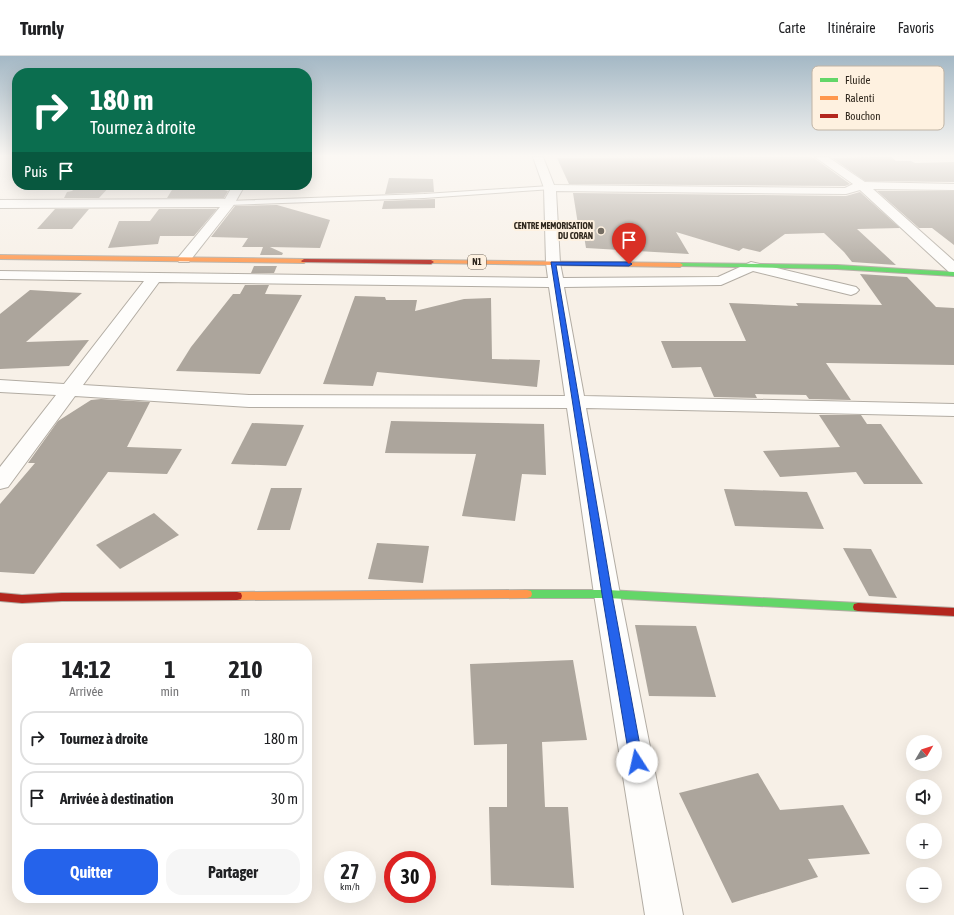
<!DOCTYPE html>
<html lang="fr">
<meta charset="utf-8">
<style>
:root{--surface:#fff;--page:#f6f6f6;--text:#202124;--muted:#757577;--line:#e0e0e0;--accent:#2563eb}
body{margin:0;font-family:"Asap Condensed",sans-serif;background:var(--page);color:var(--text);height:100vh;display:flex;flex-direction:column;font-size:15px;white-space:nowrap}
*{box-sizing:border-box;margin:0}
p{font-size:13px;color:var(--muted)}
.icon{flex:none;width:22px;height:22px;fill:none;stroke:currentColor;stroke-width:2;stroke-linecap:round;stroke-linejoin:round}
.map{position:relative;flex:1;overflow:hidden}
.panel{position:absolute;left:12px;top:587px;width:300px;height:260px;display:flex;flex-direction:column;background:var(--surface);border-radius:16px;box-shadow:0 4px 16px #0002}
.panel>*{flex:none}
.guide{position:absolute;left:12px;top:12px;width:300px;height:122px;border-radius:16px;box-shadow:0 4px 16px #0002;background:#0b6e4f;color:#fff;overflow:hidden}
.needle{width:26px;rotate:51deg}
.fabs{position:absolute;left:906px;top:679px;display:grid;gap:8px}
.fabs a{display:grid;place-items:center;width:36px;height:36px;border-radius:50%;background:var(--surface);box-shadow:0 4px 16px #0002;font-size:20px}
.speed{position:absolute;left:324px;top:795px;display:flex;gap:8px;font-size:20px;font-weight:700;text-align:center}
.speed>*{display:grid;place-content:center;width:52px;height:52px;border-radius:50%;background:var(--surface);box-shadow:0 4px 16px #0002;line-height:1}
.speed small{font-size:10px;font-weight:400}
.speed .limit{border:6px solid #d22;background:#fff;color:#111}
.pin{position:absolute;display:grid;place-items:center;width:34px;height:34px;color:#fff;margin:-41px -17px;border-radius:50% 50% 50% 0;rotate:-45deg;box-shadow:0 0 4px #0007}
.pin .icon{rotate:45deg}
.me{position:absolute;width:44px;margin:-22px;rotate:350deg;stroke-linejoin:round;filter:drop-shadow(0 0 3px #0008)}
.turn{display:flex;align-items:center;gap:14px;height:84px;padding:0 12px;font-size:18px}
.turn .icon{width:52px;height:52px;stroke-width:2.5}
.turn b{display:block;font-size:28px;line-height:34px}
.then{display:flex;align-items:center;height:38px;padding:0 12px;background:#0003;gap:8px;font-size:15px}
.eta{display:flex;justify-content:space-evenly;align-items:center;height:68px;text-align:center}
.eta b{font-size:24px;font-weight:700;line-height:28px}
.button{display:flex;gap:8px;margin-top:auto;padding:8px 12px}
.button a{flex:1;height:46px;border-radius:16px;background:var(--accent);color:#fff;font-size:16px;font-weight:700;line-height:46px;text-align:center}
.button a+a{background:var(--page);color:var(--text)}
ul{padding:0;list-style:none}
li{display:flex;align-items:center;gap:12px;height:54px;margin:0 8px 6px;padding:0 4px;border:2px solid var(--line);border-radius:16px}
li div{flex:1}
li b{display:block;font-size:15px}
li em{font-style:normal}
header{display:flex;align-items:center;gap:24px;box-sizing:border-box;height:56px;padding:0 20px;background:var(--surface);border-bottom:1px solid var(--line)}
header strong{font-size:19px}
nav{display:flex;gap:22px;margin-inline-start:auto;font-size:14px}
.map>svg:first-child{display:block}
</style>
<header>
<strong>Turnly</strong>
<nav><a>Carte</a><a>Itinéraire</a><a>Favoris</a></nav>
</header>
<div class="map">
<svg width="954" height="859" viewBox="0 0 954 859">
<rect width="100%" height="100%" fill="#f7f0e7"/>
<g fill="#aca59c">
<polygon points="806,101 814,102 850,128 845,130 569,128 557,102"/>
<polygon points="891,101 896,105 911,105 915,107 954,106 954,126 865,125 832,102"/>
<polygon points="389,122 433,123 434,136 385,138"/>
<polygon points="78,129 111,129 99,142 64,142 67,136 72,135"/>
<polygon points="175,129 207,129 228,135 224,142 167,142"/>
<polygon points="877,135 954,135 954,189 932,172 919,172"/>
<polygon points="860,136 900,172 857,173 896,209 852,206 844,196 824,177 785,178 760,196 743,192 739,195 676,176 689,198 586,192 584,180 580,181 573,137 846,140"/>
<polygon points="435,143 435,152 382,153 384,145"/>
<polygon points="277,149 330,164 320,192 270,191 283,197 282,199 260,199 263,191 242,191 248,182 211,181 235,150"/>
<polygon points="55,153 89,153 72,173 37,173"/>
<polygon points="159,153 217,153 194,180 160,180 158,188 108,192 119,165 150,165"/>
<polygon points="254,210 277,210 274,217 251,217"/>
<polygon points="860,218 907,221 936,251 954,252 954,309 826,307 851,344 809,343 806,339 755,338 757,342 714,341 701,311 672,312 661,285 746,285 729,247 798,250 796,247 882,249"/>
<polygon points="245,229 269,229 265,238 302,239 260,318 176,315 191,291 233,238 240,238"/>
<polygon points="30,234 82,237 26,286 89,284 69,310 0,313 0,258"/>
<polygon points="355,240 385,241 386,244 417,244 415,255 464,243 491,242 492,303 540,304 537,331 377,316 373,330 323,328"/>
<polygon points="101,343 150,346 127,391 182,393 167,418 108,416 34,518 0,516 0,448 35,407 28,407 58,365 91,344"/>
<polygon points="819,359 861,359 867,368 881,368 923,428 864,428 856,416 780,421 763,395 840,391"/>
<polygon points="391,365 544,368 546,419 522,418 515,465 462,460 476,398 385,397"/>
<polygon points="252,367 304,369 286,410 231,408"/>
<polygon points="271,432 302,432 290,474 257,474"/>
<polygon points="724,433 807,436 824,473 735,470"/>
<polygon points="154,457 179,479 120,513 96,489"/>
<polygon points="377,487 429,490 423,527 368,523"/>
<polygon points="843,492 871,493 897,542 869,540"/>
<polygon points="635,569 696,570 716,641 649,640"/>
<polygon points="573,604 587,684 542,686 545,751 568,751 574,832 491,829 489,751 507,751 507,688 474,689 470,608"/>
<polygon points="758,717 780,754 843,749 870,798 808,803 818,821 732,847 679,737"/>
</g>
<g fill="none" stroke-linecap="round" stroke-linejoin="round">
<defs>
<polygon id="lane" points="550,130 553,132 552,133 424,142 229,149 226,147 229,145 424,138"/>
<g id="street">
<path d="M533 101H543L554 129 845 132 853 128 815 101H828L865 126 954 128V134L873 133 954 205V217L949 216 860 134 846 138 556 135 560 207 563 222 718 221 751 206 856 231 859 234 856 237 851 239 753 215 721 229 564 231 584 340 954 348V360L586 352 620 538 683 859H645L594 538 567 352 249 351 75 340 8 431 0 433V411L56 339 0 336V324L64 328 144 225 0 223V215L548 222 546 207 544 132ZM159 226 549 231 565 340 249 339 83 329Z"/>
<polygon points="233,129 245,129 233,150 189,206 179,206 177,203 220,151 0,152 0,144 225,143"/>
</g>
<g id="fast">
<polygon points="680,207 837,209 954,216 954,220 837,213 678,210 677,209"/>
<polygon points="527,534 607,534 858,547 862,548 863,551 862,554 858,555 607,542 527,542 523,541 522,538 523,535"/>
</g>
<g id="slow">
<polygon points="0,199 304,203 307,205 304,207 0,203"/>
<polygon points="431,204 680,207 683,209 680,211 429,207 429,205"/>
<polygon points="527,534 531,535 532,538 531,541 527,542 237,544 233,543 232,540 233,537 237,536"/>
</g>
<g id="jam">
<polygon points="304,203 431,204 434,206 431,208 302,206 301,205"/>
<polygon points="237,536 241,537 242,540 241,543 237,544 62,545 22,547 0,545 0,537 22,539 62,537"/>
<polygon points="858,547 954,552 954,560 858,555 854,554 853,551 854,548"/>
</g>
</defs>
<use href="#lane" stroke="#b2aca3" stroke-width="2"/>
<use href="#street" stroke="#b2aca3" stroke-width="2"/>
<use href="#fast" stroke="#b2aca3" stroke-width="2"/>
<use href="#slow" stroke="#b2aca3" stroke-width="2"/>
<use href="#jam" stroke="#b2aca3" stroke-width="2"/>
<use href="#lane" fill="#fefdfb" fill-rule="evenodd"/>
<use href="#street" fill="#fefdfb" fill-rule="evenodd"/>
<use href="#fast" fill="#63d668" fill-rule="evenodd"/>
<use href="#slow" fill="#ff974d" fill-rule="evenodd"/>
<use href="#jam" fill="#b3261e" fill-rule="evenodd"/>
</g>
<linearGradient id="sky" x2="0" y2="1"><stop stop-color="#a4b8c5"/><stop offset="0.45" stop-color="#fbf8f4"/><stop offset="1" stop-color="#fbf8f4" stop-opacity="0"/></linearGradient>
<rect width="954" height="222" fill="url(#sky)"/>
<polygon fill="#2563eb" stroke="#184099" points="551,206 629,206 632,208 629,210 556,209 612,538 643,706 641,711 637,713 632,711 630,706 602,538"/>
<circle fill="#746d63" stroke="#fef1e0" stroke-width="1.5" cx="601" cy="175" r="4"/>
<g text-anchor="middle" stroke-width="4" stroke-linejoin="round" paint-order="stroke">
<g font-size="9" font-weight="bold" fill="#2e261c" stroke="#fef1e0" text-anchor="end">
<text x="593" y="173">CENTRE MEMORISATION<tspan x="593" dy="10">DU CORAN</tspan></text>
</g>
<rect fill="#fef1e0" stroke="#6c6357" stroke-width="1" x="468" y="199" width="18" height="14" rx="3"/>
<g font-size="9" font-weight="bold" fill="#2e261c">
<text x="477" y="209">N1</text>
</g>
</g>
<rect x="812" y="10" width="132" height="64" rx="6" fill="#fef1e0" stroke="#c0b4a5" stroke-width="1"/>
<rect x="820" y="22" width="18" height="4" fill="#63d668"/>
<rect x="820" y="40" width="18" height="4" fill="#ff974d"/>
<rect x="820" y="58" width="18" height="4" fill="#b3261e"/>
<g font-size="11" fill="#2e261c">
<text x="845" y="28">Fluide</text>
<text x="845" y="46">Ralenti</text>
<text x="845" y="64">Bouchon</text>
</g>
</svg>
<div class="fabs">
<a><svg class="needle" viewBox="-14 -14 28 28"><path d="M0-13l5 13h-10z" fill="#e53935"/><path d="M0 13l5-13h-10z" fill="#757577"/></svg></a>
<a><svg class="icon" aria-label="sound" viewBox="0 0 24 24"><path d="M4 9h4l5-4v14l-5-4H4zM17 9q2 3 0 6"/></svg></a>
<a>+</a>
<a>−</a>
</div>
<div class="speed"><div>27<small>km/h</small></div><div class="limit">30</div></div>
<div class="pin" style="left:629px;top:208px;background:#d93025"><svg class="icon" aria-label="arrive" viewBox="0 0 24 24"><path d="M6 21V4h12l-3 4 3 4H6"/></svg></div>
<svg class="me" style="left:637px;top:706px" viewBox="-20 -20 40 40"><circle r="19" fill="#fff"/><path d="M0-13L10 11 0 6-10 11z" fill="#2563eb"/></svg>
<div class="guide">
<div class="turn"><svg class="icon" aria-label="right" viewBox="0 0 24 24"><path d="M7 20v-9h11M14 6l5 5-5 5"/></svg><div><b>180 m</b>Tournez à droite</div></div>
<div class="then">Puis<svg class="icon" aria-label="arrive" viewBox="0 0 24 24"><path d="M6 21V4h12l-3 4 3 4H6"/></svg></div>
</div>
<section class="panel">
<div class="eta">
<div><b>14:12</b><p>Arrivée</p></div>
<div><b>1</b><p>min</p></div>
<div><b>210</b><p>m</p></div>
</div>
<ul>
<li><svg class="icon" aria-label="right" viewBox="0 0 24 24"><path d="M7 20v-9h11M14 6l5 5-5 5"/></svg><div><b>Tournez à droite</b></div><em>180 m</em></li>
<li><svg class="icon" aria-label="arrive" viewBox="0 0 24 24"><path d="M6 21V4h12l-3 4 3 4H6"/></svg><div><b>Arrivée à destination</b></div><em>30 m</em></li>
</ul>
<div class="button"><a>Quitter</a><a>Partager</a></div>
</section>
</div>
